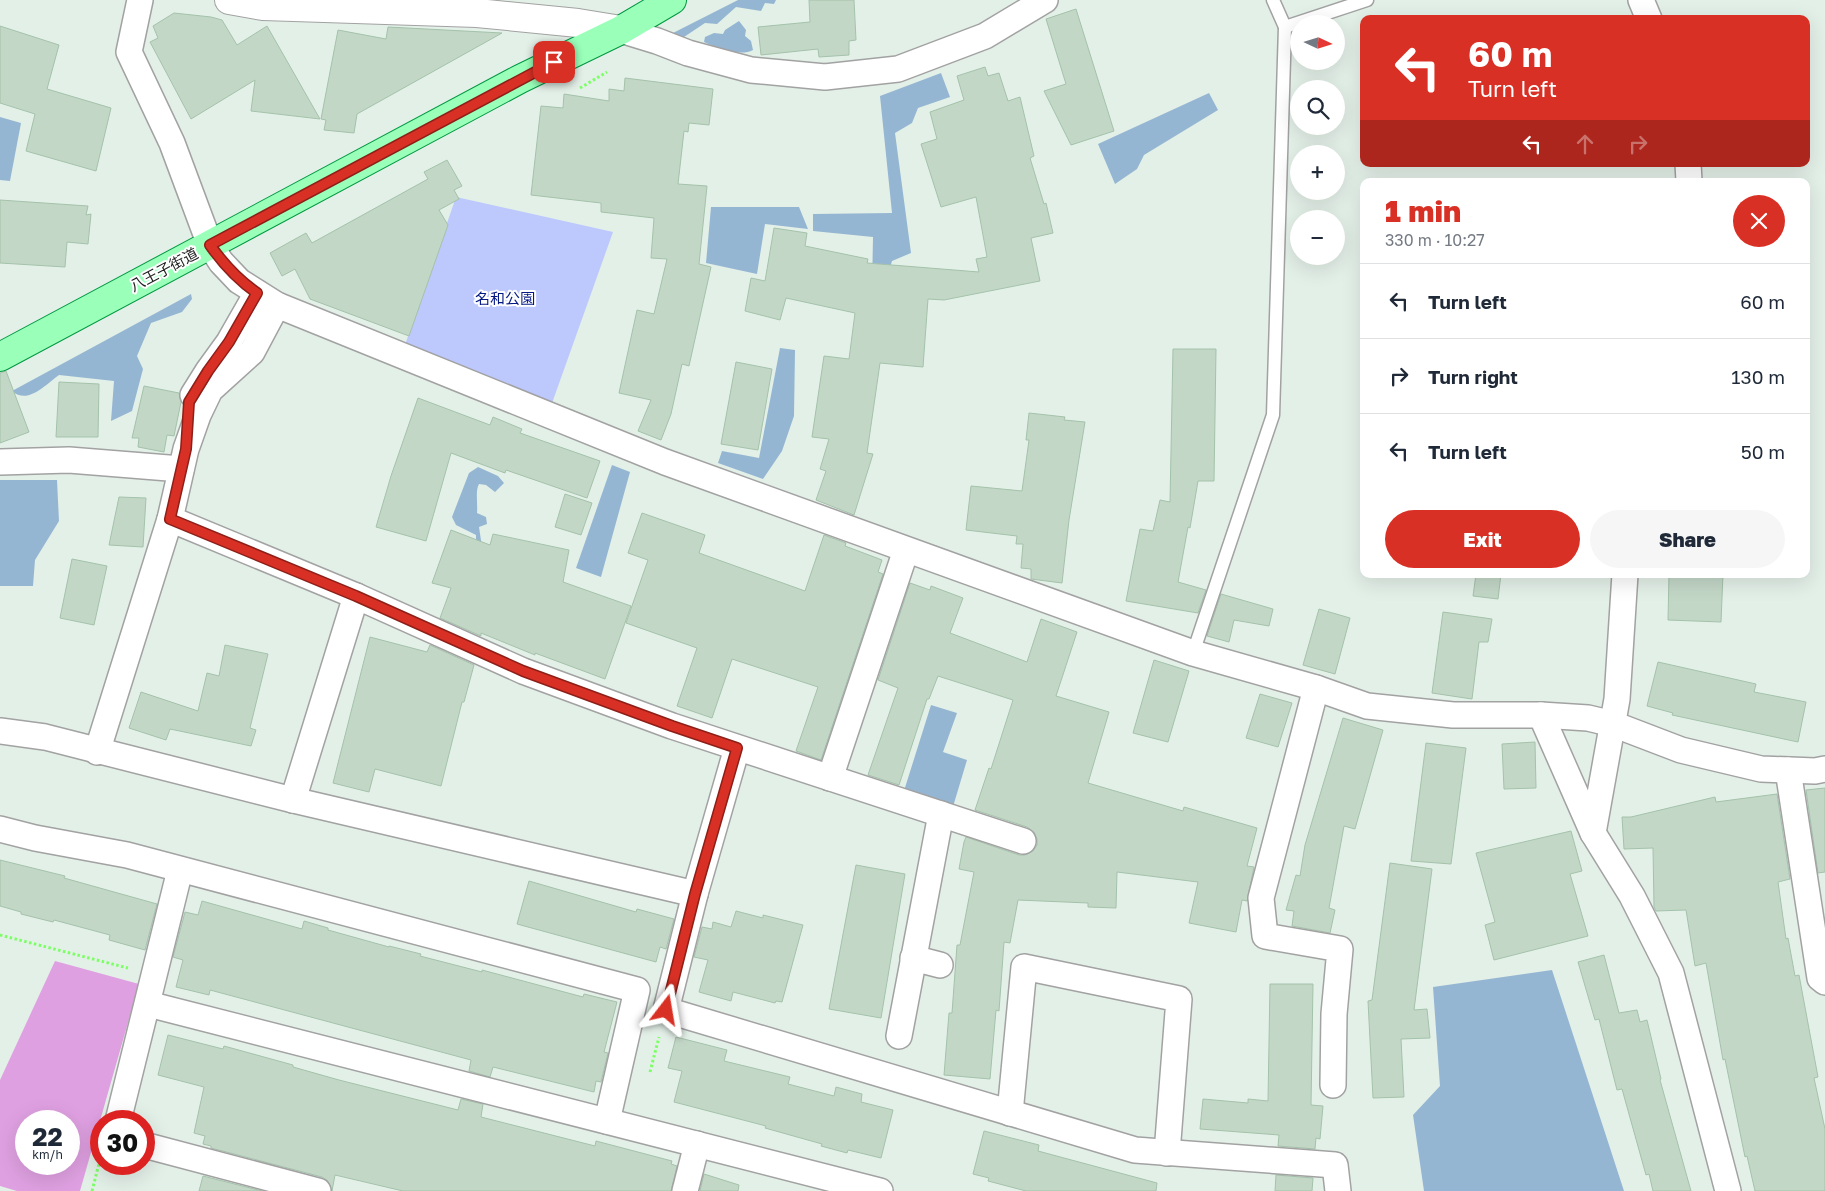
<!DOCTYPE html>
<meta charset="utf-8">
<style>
:root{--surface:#fff;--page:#f6f6f7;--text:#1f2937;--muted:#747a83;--line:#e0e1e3;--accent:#d93025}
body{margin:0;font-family:"Golos Text","Noto Sans JP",sans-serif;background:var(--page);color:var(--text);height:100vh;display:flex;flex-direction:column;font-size:19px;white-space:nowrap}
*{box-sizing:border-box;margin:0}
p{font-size:16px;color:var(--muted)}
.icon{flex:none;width:28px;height:28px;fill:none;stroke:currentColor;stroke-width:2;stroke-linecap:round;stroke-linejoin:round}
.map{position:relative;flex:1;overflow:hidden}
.details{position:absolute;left:1360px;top:178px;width:450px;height:400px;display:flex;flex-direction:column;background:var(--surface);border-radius:10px;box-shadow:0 5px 20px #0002}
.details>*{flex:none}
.top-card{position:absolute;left:1360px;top:15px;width:450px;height:152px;border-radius:10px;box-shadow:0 5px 20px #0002;background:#d93025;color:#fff;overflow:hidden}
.needle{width:32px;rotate:94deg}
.buttons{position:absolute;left:1290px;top:15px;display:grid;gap:10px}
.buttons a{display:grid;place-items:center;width:55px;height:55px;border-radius:50%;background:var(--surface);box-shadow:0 5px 20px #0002;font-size:25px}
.speed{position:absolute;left:15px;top:1110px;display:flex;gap:10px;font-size:25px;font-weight:700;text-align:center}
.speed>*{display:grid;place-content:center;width:65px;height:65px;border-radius:50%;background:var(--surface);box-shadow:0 5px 20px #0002;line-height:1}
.speed small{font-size:12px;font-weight:400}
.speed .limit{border:8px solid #d22;background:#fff;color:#111}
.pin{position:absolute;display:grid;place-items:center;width:42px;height:42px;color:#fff;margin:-21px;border-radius:10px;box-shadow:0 2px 8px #0006}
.me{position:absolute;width:55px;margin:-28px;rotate:14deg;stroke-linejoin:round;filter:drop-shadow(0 0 4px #0008)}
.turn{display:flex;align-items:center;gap:18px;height:105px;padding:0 25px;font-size:22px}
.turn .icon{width:65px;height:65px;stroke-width:2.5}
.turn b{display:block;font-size:35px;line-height:42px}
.lanes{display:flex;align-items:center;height:48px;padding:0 25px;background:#0003;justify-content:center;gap:25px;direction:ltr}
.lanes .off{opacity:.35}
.round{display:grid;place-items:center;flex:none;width:52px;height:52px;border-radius:26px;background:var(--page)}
.overview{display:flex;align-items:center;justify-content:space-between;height:85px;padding:0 25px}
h1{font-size:30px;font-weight:800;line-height:38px;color:var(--accent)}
.cta{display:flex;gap:10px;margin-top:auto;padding:10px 25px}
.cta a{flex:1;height:58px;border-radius:30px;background:var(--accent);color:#fff;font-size:20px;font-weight:800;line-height:58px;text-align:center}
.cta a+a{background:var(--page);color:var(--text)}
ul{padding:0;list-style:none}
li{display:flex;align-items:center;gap:15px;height:75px;padding:0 25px;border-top:1px solid var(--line)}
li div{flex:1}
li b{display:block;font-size:19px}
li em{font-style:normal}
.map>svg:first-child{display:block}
</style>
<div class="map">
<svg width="1825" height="1191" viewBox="0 0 1825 1191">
<rect width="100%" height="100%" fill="#e3f0e8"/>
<g fill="#95b6d2">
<polygon points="738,0 776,0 774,4 765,3 761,11 736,7 717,24 705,23 681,39 673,33"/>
<path d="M739 21 746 30 745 36 751 41 753 50C740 57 717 48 704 42L705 37 714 33 723 34 725 30Z"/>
<polygon points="941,73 950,97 918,108 912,123 895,133 911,253 892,261 889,271 872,287 873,237 813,231 813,214 892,213 880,96"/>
<polygon points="1209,93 1218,110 1144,155 1137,169 1115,184 1098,144"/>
<polygon points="0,117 21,123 10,181 0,180"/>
<polygon points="711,207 799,207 808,229 765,224 757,274 706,263"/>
<path d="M191 294 192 299 182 312 151 323 137 356 143 369 132 411 111 421 114 381 59 375C45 385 28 405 12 391Z"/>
<polygon points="780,348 795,350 794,416 782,451 763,479 718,463 722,451 759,458"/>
<polygon points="612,465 630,472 601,577 576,568"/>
<path d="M478 467 498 476 504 483 495 492 486 485 479 484C475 491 478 504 477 513L486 517 487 524 479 527 482 547 476 544V535L456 525 452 517 469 473Z"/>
<polygon points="0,480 57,480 59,521 35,560 33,586 0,586"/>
<polygon points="931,705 957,713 943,752 967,760 952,810 903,794"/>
<polygon points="1552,970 1624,1191 1424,1191 1413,1115 1440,1086 1433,987"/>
</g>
<polygon fill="#bdc8fd" points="456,197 613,232 551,406 405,345"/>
<path fill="#dfa0e1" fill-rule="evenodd" d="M55 961 139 984 80 1191H17L0 1186V1080ZM26 1121H69V1164H26Z"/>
<g fill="#c3d7c7" stroke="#a4c2aa">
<polygon points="809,0 854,0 856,40 849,41 849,55 819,57 818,49 761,55 758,27 810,22"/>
<polygon points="1076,9 1114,131 1071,145 1044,91 1066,84 1046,19"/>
<polygon points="174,13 211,17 222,20 237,45 267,26 320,119 251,111 255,80 191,119 150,42 158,38 153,26"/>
<polygon points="0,26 59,45 47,89 111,108 96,171 26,151 35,114 0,103"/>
<polygon points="388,27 502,33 357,114 354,133 324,130 326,120 321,119 338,30 386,39"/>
<polygon points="985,67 988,76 999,73 1008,101 1020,97 1034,156 1030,158 1044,204 1046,203 1053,233 1031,238 1040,281 944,300 928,299 923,367 880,363 867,453 873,454 854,515 816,500 826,471 820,469 829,439 812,437 824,356 849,359 855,313 786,298 780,320 745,311 751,278 765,281 774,228 807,233 805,246 868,259 867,263 979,272 976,259 987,257 976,197 941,207 921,144 937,139 930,112 964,100 957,76"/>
<polygon points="625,78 713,89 709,125 689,123 688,132 684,131 678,184 707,186 699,264 711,267 689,366 682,364 671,414 661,440 638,431 651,400 619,393 637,310 654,314 667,259 651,258 654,218 601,212 601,203 531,195 541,106 563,108 564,94 609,101 609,89 624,91"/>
<polygon points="447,160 462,186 454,190 459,199 439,210 448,225 409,336 310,299 295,269 282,276 270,253 306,233 312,243 428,179 424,172"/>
<polygon points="0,200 88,206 86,215 91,214 88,244 67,242 65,267 0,263"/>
<polygon points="1173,349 1216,349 1214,481 1198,481 1190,528 1188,527 1178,582 1206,590 1198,613 1126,601 1140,529 1153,531 1160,500 1170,502"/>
<polygon points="736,362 772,369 758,450 721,444"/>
<polygon points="6,371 29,432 0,443 0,373"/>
<polygon points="59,382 99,384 98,437 56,437"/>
<polygon points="144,386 179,393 181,402 174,436 167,435 164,452 138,447 139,438 132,438"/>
<polygon points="418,398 490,425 493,417 522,429 520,433 600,461 587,498 506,470 505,473 451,453 426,541 376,527 391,476"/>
<polygon points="1029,413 1065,417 1064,420 1085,422 1069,520 1062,583 1031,579 1031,569 1021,568 1023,544 1016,544 1017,536 966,530 971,486 1022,491 1029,440 1026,440"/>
<polygon points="565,494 592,503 581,535 555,527"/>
<polygon points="119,497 146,498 143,547 109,545"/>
<polygon points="642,513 705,535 699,553 805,591 824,535 846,543 845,546 882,560 878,572 883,574 821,760 796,751 818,687 732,659 712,718 677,706 697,648 626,623 648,560 628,553"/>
<polygon points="451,530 490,545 493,534 569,550 563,582 631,606 605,679 535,653 535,655 481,633 481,636 440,618 451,588 432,583"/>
<polygon points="72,559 107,566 94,625 60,618"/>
<polygon points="1476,574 1501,574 1498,599 1473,596"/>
<polygon points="1669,574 1723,574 1721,622 1668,620"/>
<polygon points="910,583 930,590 931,586 963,598 950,633 1027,662 1041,619 1077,632 1056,696 1109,712 1088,783 1183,811 1184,807 1257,828 1247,866 1254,867 1247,901 1242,900 1236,932 1189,923 1198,882 1117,872 1116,908 1088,907 1088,903 1018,900 1010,943 1004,942 999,1011 996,1010 990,1079 944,1075 949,1013 952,1013 957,945 960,945 974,872 959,869 964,842 966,837 1019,855 1025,855 1033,851 1037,845 1037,839 1034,832 1027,827 975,810 989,768 991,769 1013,700 938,676 929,699 927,699 899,785 868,775 898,688 878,680"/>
<polygon points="1221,594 1273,609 1269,626 1234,620 1229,642 1207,636"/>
<polygon points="1319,609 1350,618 1335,674 1303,665"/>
<polygon points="1443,612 1492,619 1488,642 1479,642 1472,699 1432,693"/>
<polygon points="370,637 427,652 430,645 474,665 464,702 462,702 441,786 375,769 369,792 333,783"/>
<polygon points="225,645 268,654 250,728 256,730 251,746 170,729 166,740 129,728 141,692 198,711 207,673 219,676"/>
<polygon points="1154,660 1189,671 1168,742 1133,733"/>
<polygon points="1658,662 1756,684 1754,692 1806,702 1798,742 1672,715 1673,713 1647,706"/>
<polygon points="1260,694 1292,703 1278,747 1246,738"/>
<polygon points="1343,718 1383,730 1355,829 1344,826 1329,908 1335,910 1330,933 1292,926 1294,911 1286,910 1296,875 1300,876 1305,845"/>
<polygon points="1535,742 1536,788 1504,789 1502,744"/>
<polygon points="1426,743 1466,748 1451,864 1411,861"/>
<polygon points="1825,788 1825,872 1818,873 1806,790"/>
<polygon points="1777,794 1790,879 1778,882 1786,939 1788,938 1795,976 1799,975 1818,1077 1814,1078 1825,1129 1825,1191 1755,1191 1747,1156 1745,1157 1725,1059 1723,1060 1706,963 1695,966 1686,910 1656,911 1654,907 1653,848 1624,849 1622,817 1631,817 1715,797 1716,802"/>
<polygon points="1571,831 1582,871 1570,874 1588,936 1494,960 1485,925 1495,922 1476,853"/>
<polygon points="0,860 65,876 64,878 157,904 145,950 109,940 110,935 54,920 53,922 21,914 21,912 0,906"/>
<polygon points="1390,863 1432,869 1414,1010 1427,1009 1430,1038 1401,1039 1404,1097 1373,1098 1368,1001 1372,1000"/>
<polygon points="856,865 905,874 881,1018 829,1009"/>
<polygon points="529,881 636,912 637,909 674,919 666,949 660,947 656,962 517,924"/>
<polygon points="202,901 302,929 304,921 328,928 328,930 389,947 389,946 421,954 420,956 482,972 482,970 583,997 584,994 617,1002 604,1052 608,1053 601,1082 596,1081 594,1092 493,1067 490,1077 469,1071 471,1060 210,990 209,995 176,987 183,960 173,957 185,912 198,915"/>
<polygon points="736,911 763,918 763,915 803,925 782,1002 776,1001 775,1003 733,992 731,1001 699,992 708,960 694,957 702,927 712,929 713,922 731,927"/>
<polygon points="1604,955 1619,1013 1637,1010 1640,1022 1647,1020 1661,1079 1660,1080 1691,1191 1653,1191 1649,1174 1646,1175 1622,1089 1617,1090 1599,1019 1595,1020 1578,962"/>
<polygon points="1270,984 1313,984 1311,1105 1323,1106 1320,1139 1316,1138 1315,1149 1278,1146 1279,1135 1200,1129 1203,1099 1248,1103 1248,1099 1268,1101"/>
<polygon points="168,1035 223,1049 224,1046 293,1065 293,1067 339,1080 458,1110 461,1099 483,1104 481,1117 595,1146 596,1141 672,1161 671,1164 677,1166 671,1191 403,1191 335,1175 332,1191 328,1181 322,1177 211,1148 211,1146 203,1144 205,1136 194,1133 204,1087 158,1075"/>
<polygon points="676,1037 727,1050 724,1061 790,1077 788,1084 834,1096 836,1087 862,1094 861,1102 893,1110 881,1158 848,1150 847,1153 821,1146 822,1144 765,1128 766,1126 674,1102 682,1071 668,1068"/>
<polygon points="984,1131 1039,1145 1038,1151 1157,1183 1156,1191 1026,1191 988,1181 989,1178 973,1174"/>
<polygon points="704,1174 739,1185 738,1191 700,1191"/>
<polygon points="1276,1175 1313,1178 1312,1191 1275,1191"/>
<polygon points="203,1176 262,1191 199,1191"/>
</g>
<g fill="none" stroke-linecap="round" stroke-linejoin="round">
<defs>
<g id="service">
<polyline points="1285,27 1367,0"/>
<polyline points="1193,653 1273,415 1285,27 1273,0"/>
</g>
<g id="minor">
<polyline points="140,0 129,52 172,143 210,245 221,262 239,281 277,305 665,462 1193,653 1316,688 1367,706 1453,715 1541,715 1588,718 1613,724 1681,750 1761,769 1815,771 1825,769"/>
<polyline points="1641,0 1649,19"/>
<polyline points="621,30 657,41 688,53 751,70 825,77 898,69 985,36 1045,0"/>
<polyline points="1688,164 1689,181"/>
<polyline points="193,395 208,371 229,342 257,293"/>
<polyline points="0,462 69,460 181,469"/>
<polyline points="170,519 356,596 523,671 672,726 1023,841"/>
<polyline points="1316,688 1261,898 1265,936 1340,949 1334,1014 1333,1085"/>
<polyline points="1541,715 1593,833 1632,896 1671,973 1728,1191"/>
<polyline points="0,731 45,737 293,800 695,894"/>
<polyline points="737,748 695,894 666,1010 1135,1150 1335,1165 1338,1191"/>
<polyline points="97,752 170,519 186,449 198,415 210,390 252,352 277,305"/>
<polyline points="1788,770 1820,978 1825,982"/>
<polyline points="830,778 906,550"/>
<polyline points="293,800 356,596"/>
<polyline points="0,829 35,838 127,855 637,990 607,1121"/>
<polyline points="1593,833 1617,699 1625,574"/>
<polyline points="913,958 940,965"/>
<polyline points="148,1004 880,1191"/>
<polyline points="899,1036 941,814"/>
<polyline points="1010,1113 1024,967 1179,999 1167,1153"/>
<polyline points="118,1121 180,870"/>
<polyline points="144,1145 318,1191"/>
<polyline points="685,1191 697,1144"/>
</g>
<polyline id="tertiary" points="229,0 263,6 477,13 578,23 621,30"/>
<polyline id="primary" points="0,357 520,79 621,30 672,0"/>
</defs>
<use href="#service" stroke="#a2a2a2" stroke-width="15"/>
<use href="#minor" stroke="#a2a2a2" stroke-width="28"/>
<use href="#tertiary" stroke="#a2a2a2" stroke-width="30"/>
<use href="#primary" stroke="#009840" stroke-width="30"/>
<g stroke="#7bff65" stroke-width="3" stroke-dasharray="2.5 2.5" stroke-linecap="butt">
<polyline points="580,88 607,72"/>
<polyline points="0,935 128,968"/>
<polyline points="650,1072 659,1037"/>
<polyline points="92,1191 101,1156"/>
</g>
<use href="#service" stroke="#fff" stroke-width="12"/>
<use href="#minor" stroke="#fff" stroke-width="25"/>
<use href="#tertiary" stroke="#fff" stroke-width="28"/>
<use href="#primary" stroke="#99ffb9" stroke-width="28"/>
</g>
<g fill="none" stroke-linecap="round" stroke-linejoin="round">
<defs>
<path id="route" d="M554 62 210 245C224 265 237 279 257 293L229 342 208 371 189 402 186 449 170 519 356 596 523 671 672 726 737 748 695 894 666 1010"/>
</defs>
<use href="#route" stroke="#8d1f18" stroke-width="12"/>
<use href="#route" stroke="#d93025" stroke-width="9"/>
</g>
<g text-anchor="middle" stroke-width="4" stroke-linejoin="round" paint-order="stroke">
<g font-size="15" fill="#1e1e1e" stroke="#fff">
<text transform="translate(164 270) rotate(-28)" y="5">八王子街道</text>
</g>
<g font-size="15" fill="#041984" stroke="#fff">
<text x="505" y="304">名和公園</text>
</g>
</g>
</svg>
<div class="buttons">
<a><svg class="needle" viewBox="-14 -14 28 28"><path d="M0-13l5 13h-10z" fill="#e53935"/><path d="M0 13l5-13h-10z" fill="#747a83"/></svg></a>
<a><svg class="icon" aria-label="search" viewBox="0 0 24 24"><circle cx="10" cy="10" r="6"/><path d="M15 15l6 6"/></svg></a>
<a>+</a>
<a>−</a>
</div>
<div class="speed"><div>22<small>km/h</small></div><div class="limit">30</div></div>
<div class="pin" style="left:554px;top:62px;background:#d93025"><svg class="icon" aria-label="arrive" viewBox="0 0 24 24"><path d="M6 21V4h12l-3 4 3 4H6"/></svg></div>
<svg class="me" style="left:666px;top:1010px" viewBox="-20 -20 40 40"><path d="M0-17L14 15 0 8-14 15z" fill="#d93025" stroke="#fff" stroke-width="4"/></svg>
<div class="top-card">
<div class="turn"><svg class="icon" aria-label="left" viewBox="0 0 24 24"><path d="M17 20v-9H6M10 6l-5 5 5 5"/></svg><div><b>60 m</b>Turn left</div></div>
<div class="lanes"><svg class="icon" aria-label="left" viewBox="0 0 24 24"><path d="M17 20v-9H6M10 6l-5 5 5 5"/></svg><svg class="icon off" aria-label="ahead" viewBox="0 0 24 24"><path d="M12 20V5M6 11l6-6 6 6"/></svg><svg class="icon off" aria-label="right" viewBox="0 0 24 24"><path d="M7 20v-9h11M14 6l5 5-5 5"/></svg></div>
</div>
<section class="details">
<div class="overview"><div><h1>1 min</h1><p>330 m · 10:27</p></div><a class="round" style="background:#d93025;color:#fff"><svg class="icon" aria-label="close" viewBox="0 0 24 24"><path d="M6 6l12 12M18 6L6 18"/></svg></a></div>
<ul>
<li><svg class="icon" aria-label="left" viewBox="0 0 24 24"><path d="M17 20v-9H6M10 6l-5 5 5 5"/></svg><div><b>Turn left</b></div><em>60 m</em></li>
<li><svg class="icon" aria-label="right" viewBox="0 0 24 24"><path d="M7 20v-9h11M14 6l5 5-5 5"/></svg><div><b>Turn right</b></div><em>130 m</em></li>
<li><svg class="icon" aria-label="left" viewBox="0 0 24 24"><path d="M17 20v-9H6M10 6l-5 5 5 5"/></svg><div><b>Turn left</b></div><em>50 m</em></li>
</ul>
<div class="cta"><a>Exit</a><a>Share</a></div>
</section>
</div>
